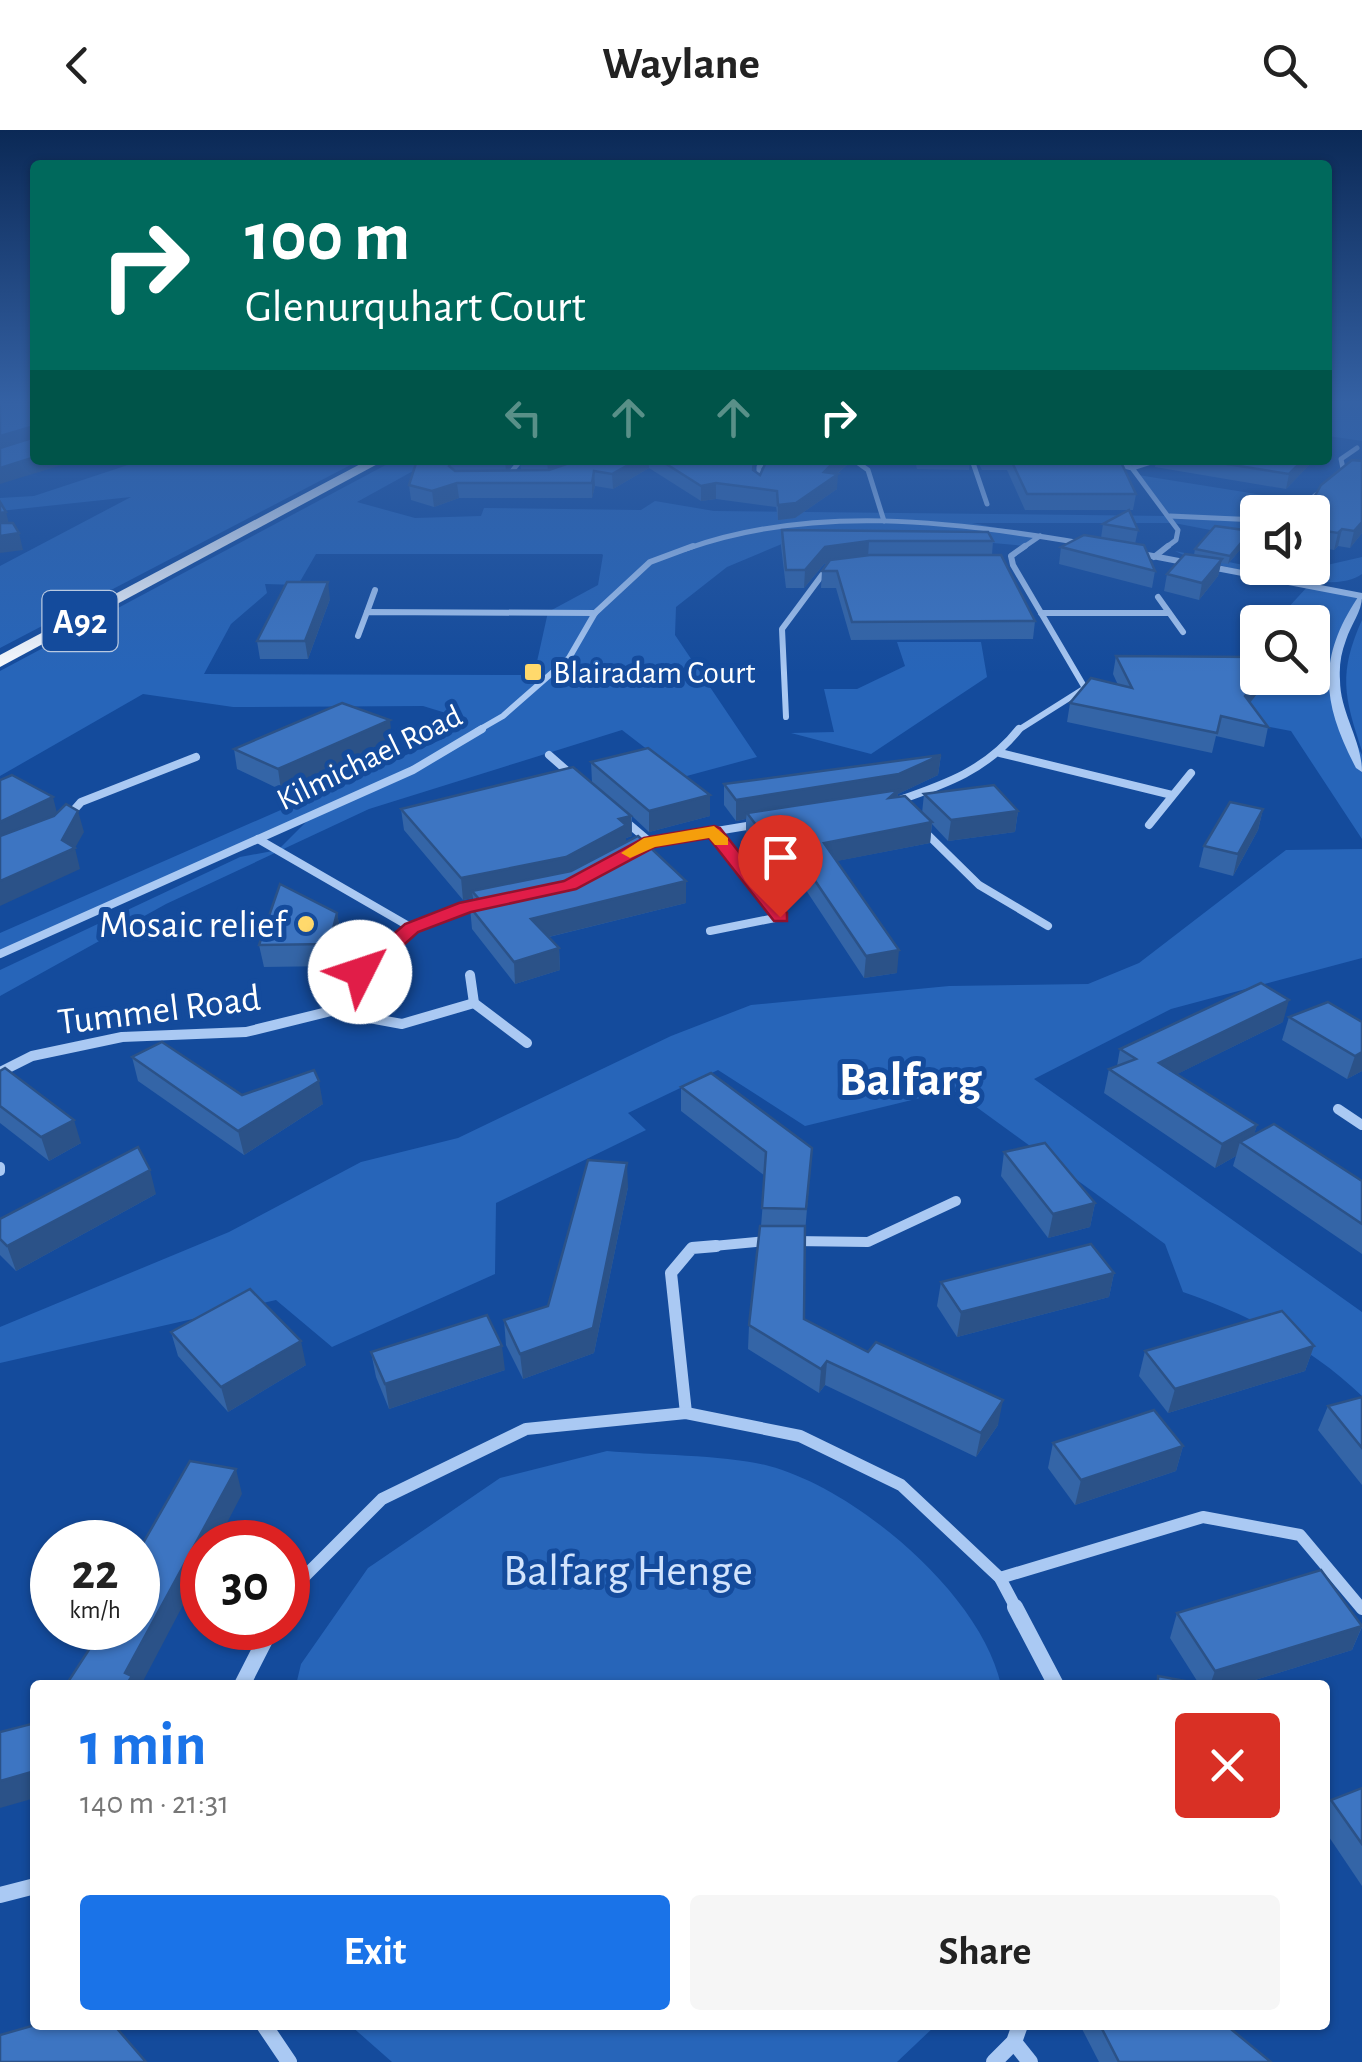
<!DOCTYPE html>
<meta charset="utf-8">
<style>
:root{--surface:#fff;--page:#f6f6f6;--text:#222;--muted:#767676;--accent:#1a73e8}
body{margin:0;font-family:"Alegreya Sans",sans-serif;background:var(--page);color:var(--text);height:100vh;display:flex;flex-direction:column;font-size:38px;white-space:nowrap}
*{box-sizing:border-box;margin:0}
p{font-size:32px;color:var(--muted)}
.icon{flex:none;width:55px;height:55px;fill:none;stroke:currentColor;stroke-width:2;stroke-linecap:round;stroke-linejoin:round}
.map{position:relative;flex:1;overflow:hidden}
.details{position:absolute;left:30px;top:1550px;width:1300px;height:350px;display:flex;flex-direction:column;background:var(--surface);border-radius:10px;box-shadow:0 2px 8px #0004}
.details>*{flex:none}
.top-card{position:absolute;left:30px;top:30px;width:1302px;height:305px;border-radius:10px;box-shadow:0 2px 8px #0004;background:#00695c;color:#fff;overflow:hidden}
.buttons{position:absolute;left:1240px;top:365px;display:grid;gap:20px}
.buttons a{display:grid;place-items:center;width:90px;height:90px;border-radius:10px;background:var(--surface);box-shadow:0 2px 8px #0004;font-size:50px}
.speed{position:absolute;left:30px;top:1390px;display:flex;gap:20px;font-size:50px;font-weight:700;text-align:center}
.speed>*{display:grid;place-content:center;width:130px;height:130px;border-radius:50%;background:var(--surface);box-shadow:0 2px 8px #0004;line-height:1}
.speed small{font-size:25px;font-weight:400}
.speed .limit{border:15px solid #d22;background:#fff;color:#111}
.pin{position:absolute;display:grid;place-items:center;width:85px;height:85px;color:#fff;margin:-102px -42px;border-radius:50% 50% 50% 0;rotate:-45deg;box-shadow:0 0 10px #0007}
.pin .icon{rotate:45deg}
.me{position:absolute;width:110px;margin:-55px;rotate:49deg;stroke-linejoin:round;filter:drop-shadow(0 0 8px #0008)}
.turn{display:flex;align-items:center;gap:35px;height:210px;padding:0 50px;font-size:45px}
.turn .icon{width:130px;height:130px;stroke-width:2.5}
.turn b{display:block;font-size:70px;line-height:85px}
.lanes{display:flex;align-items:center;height:95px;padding:0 50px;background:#0003;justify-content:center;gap:50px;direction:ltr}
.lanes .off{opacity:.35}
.round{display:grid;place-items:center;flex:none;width:105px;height:105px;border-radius:10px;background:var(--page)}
.head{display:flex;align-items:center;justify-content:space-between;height:170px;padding:0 50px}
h1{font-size:60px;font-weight:700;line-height:75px;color:var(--accent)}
.cta{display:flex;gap:20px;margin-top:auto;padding:20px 50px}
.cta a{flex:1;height:115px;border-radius:10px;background:var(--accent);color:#fff;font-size:40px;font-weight:700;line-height:115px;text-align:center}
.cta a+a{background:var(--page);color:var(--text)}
header{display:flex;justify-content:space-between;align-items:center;height:130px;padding:0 50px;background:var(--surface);font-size:45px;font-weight:700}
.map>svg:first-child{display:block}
</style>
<header><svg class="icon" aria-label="back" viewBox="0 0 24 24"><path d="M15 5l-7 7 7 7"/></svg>Waylane<svg class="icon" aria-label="search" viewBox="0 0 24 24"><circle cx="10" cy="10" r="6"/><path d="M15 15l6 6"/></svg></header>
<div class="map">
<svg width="1362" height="1932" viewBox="0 0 1362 1932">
<rect width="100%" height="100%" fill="#144b9c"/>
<g fill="#2765b9" fill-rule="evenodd">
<polygon points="1328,272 1362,272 1362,311 1328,306"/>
<polygon points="183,330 360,330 0,518 0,436 131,367 0,381 0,368 34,366 131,334"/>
<path d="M395 330H433L357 372 415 388 481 386 484 378 641 380 655 371 714 381 1168 386 1138 345 1307 372 1304 382H1258L1257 409 1174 393H972L1041 406 1025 416 971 411H789L727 437 676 477 675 505 757 627 683 647 622 600 369 679 166 774 0 866V840L240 727 278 720 313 685 0 824V803L445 608 459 587 423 576 233 577 143 564 0 646V541ZM316 424H602L603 425 598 455 548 482 534 545 204 544 231 494 267 463 265 454 298 455Z"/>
<path d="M1175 421 1258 438H1312L1313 432 1327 435 1362 427V444C1333 467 1229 436 1192 429Z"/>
<polygon points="1308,456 1362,469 1343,495 1336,572 1362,625 1362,709 1291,601 1175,579 1181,563 1278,564 1273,548 1312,548 1312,492 1275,492"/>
<path d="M1362 490V621C1344 567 1338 543 1362 490Z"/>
<polygon points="897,512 981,512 987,547 871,624 791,603 834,602 824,559 857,559 905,536"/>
<path d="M1362 719V828L1171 879 1034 949 1362 1182V1266C1312 1218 1248 1184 1183 1162L1165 1114 953 960 805 996 718 940 628 983 646 1000 496 1073 495 1144 332 1217 276 1170 0 1233V1197L229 1102 361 1032 458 1008 671 906 751 875 949 856 1088 854 1139 833 1286 720Z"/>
<path d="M607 1321C652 1325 728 1325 769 1336 856 1359 981 1464 1001 1555H296L301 1534 368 1438 500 1348Z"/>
<polygon points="350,1895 936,1895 897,1932 392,1932"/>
</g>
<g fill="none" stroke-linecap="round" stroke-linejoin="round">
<g stroke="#aac9f3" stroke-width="5">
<polyline points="854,330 868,340 884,391"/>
<polyline points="972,330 987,374"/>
<polyline points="1103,330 1132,338 1178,400 1176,410 1164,419"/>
<polyline points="1132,338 1157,330"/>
<polyline points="1339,348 1344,343 1341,329 1357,318"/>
<polyline points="518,349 512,341 521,330"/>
<polyline points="759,354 759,337 767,330"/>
<polyline points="1304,382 1307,372 1325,358"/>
<polyline points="1170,386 1258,390"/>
<path d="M686 419C812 374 952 391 1081 413"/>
<polyline points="1021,419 1040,406"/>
</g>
<g stroke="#aac9f3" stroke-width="6">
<polyline points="1137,423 1189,433"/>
<polyline points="1154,427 1168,416"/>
<polyline points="1211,437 1362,466"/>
<polyline points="1158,467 1183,502"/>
<polyline points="367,482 375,460"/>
<polyline points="1041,483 1169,483"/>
<polyline points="358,506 367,482 595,483"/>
<polyline points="786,587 782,499 825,441 832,440"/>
<polyline points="477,601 503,586 569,528 595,483 650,432 693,416"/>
<polyline points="1017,601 1085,558 1013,435 1011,426 1025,416"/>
</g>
<g stroke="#aac9f3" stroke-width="8">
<polyline points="1000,623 1172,665"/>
<polyline points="549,625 573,646"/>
<path d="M894 672C943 655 986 641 1019 599"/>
<polyline points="66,689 81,672 196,627"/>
<polyline points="624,690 650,712"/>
<polyline points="1149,695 1191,643"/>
<polyline points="922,699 979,755 1048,796"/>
<polyline points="258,709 412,798"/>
<polyline points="635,720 650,712 759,694"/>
<polyline points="710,801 780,787 714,702"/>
<polyline points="0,824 413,640 482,599"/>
<polyline points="374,831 412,798 483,774"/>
</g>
<g stroke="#aac9f3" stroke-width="10">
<polyline points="470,845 474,873 527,913"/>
<polyline points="331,881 402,894 474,873"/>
<polyline points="0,942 32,926 122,907 246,902 331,881 377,828"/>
<polyline points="1338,979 1362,995"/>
<polyline points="0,1037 0,1041"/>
<polyline points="794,1111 868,1112 956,1071"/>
<polyline points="692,1118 767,1111"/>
</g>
<g stroke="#aac9f3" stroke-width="12">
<polyline points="686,1283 671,1143 692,1118 716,1116"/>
<polyline points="1000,1448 1203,1387 1300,1405 1362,1479"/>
<polyline points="288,1463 382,1369 526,1299 686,1283 800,1306 901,1355 1000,1448 1017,1480"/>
</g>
<g stroke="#aac9f3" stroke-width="16">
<polyline points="1015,1477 1056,1555"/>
<polyline points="242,1555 271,1498"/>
<polyline points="0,1765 35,1756"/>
<polyline points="264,1895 289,1932"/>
<polyline points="1014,1912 1030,1932"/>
<polyline points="994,1932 1014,1912 1020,1895"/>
</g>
<path fill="#aac9f3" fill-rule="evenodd" d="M1362 466C1362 482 1351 494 1346 510 1341 523 1339 536 1340 550 1340 583 1362 610 1362 642L1356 638C1322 573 1317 529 1358 467Z"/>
<polygon fill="#fafcff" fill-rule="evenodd" points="368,330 385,330 0,537 0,525"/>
</g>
<g fill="#3465a7">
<polygon points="417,330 516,330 508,341 521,341 520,330 758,330 754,334 753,340 760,345 849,333 837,344 837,359 795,388 778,390 776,377 716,369 701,371 649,338 613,359 595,356 592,368 459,368 434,377 411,370 409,355"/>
<polygon points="915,330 970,330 969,340 917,339"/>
<polygon points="977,330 1120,330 1136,364 1133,380 1025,380 1007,340 982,340"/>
<polygon points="1156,330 1314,330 1286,359 1155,337"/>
<polygon points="1362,331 1362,403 1350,418 1338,416 1334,420 1312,416 1312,371"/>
<polygon points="1103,394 1138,400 1135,414 1155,441 1152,458 1059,434 1061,417 1101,408"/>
<polygon points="782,400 993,411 992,425 1035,491 1033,509 851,510 836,458 821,458 822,441 827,434 824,434 804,458 786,458 781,416"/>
<polygon points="1251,401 1249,409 1228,434 1221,433 1218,446 1199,470 1164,461 1167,444 1194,425 1195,419"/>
<polygon points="330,469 308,529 260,529 257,511"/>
<polygon points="1116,526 1270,548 1250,573 1268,597 1264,617 1216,606 1212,623 1067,592 1070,573 1118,555 1113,544"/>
<polygon points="392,609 281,660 237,639 234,619"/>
<polygon points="941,625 938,645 898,664 898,667 922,683 924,664 1018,681 1015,702 948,711 932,694 930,713 836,731 897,843 864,848 796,745 780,749 746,704 746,689 736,691 724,675 724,654"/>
<polygon points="591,632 710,665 710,686 649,702 632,686 632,706 626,708 626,712 686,773 549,807 559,818 560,840 515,854 472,799 470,777 474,777 473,768 463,770 404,700 401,679 592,652"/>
<polygon points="1263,679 1258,700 1233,746 1199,737 1204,716"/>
<polygon points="337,783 341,805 332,836 264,837 259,815"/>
<polygon points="1328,872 1362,941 1347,949 1282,910 1289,887"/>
<polygon points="1283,892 1177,944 1257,995 1254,1004 1362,1051 1362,1124 1233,1036 1236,1026 1215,1038 1104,963 1109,939 1117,936 1120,919"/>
<polygon points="132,927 242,965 323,974 244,1025 138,951"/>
<polygon points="0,941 81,1013 49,1031 0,993"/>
<polygon points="681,957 812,1018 805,1103 804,1189 998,1295 976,1327 825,1255 819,1263 748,1219 749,1195 761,1096 765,1046 681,981"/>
<polygon points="1004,1022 1095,1073 1090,1097 1048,1108 1001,1046"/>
<polygon points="628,1057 594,1223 523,1249 506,1215 504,1190 548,1176"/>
<polygon points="156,1064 16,1141 0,1125 0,1089"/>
<polygon points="1114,1143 1109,1167 957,1207 937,1176 941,1152"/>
<polygon points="171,1202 306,1235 228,1282 178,1226"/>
<polygon points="1314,1216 1305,1241 1168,1283 1139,1246 1145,1221"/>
<polygon points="371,1222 505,1240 389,1279 376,1247"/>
<polygon points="1362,1267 1362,1355 1318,1300 1328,1276"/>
<polygon points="1053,1313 1183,1316 1176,1341 1075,1375 1048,1338"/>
<polygon points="1177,1483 1362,1494 1362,1497 1352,1520 1239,1555 1155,1555 1158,1546 1199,1554 1170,1508"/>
<polygon points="1362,1658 1362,1756 1325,1701 1325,1682 1331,1670"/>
<polygon points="1080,1895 1226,1895 1271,1932 1099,1932"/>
</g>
<g fill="#2b5288">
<polygon points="31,297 34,312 0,322 0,306"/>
<polygon points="35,327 35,330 78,330 0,354 0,338"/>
<polygon points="505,330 516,330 506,343"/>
<polygon points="547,330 583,330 548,343"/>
<polygon points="637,330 649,330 649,338 613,359 612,344"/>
<polygon points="836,330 849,330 849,333 832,348 838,344 837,359 795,388 778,390 778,375 824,342"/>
<polygon points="1303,330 1314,330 1286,359 1289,344"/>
<polygon points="594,341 595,356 592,368 592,353"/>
<polygon points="457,353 459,368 434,377 432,361"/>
<polygon points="716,353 716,369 701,371 701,356"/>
<polygon points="6,382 10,398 0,400 0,383"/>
<polygon points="1362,392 1362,403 1350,418 1354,401"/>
<polygon points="1342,399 1338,416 1334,420 1338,403"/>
<polygon points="1251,401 1249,409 1228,434 1230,426"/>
<polygon points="19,403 23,420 0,423 0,406"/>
<polygon points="869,411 868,428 824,434 804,458 805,440 825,417"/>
<polygon points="1222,429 1218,446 1199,470 1202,453"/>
<polygon points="328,452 330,469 308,529 305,511"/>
<polygon points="1260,548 1270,548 1240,585 1245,566"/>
<polygon points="390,590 392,609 281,660 278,639"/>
<polygon points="941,625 938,645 898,664 896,680 747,683 746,689 736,691 736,670"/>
<polygon points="710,665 710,686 649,702 649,681"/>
<polygon points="53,667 58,687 0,716 0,692"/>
<polygon points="1263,679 1258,700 1233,746 1238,724"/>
<polygon points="78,681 84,702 75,718 80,739 0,776 0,751 62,710"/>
<polygon points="1018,681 1015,702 948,711 951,690"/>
<polygon points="631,686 632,706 626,708 626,716 567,748 472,761 473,768 463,770 461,748"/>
<polygon points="932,692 930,713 822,734 824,713"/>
<polygon points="797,724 796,745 780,749 781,728"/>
<polygon points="686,751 686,773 532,811 531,789"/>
<polygon points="337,783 341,805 332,836 329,814"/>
<polygon points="559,818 560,840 515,854 514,832"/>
<polygon points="899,820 897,843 864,848 866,826"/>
<polygon points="1289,870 1283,892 1153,956 1159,933"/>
<polygon points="1362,922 1362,941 1347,949 1355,926"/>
<polygon points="319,951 323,974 244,1025 238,1001"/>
<polygon points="74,990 81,1013 49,1031 41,1007"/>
<polygon points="1257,995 1250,1018 1240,1012 1236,1026 1215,1038 1222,1014"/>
<polygon points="627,1033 628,1057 594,1223 523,1249 520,1224"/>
<polygon points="150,1040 156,1064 16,1141 7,1116"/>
<polygon points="1095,1073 1090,1097 1048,1108 1053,1084"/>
<polygon points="1114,1143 1109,1167 957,1207 961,1182"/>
<polygon points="301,1211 306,1235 228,1282 221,1257"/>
<polygon points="502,1216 505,1240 389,1279 385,1254"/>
<polygon points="1314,1216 1305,1241 1168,1283 1175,1259"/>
<polygon points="827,1231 825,1255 819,1263 821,1239"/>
<polygon points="1003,1270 998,1295 976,1327 981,1303"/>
<polygon points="1183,1316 1176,1341 1075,1375 1081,1350"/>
<polygon points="236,1339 242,1364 217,1412 202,1412 202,1439 141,1555 126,1555 125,1543"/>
<polygon points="1362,1496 1352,1520 1239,1555 1210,1555 1215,1541"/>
<polygon points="35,1641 35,1668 0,1678 0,1651"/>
</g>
<g fill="#3d75c2" stroke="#2b5288" stroke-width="2.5">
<polygon points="0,272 35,272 35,301 31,297 0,306"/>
<polygon points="35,307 35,327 0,338 0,318"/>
<polygon points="417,330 453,330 449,336 455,341 549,340 578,330 637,330 612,344 594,341 592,353 457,353 432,361 409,355"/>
<polygon points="660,330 754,330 753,340 760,345 767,330 836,330 824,342 838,344 796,373 778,375 777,361 716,353 701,356"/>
<polygon points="1011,330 1120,330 1136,364 1027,364"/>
<polygon points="1202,330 1303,330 1289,344"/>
<polygon points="1352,330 1362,331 1362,392 1354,401 1342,399 1338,403 1312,399 1312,382 1290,382 1302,369 1312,371 1321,355"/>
<polygon points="0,372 6,382 0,383"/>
<polygon points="1129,380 1138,400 1103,394"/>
<polygon points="0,393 13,393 19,403 0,406"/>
<polygon points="1215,396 1251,401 1230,426 1195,419"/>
<polygon points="782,400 988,402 993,411 869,411 825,417 805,440 786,440"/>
<polygon points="1084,405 1144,415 1155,441 1061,417"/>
<polygon points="1185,424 1222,429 1202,453 1167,444"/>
<polygon points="870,425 1001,425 1035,491 852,492 837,441 822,441 830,430"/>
<polygon points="287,452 328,452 305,511 257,511"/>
<polygon points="1116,526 1258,527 1258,548 1260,548 1245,566 1268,597 1221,586 1217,603 1070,573 1091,548 1132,558"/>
<polygon points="342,573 390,590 278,639 234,619"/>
<polygon points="648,618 710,665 649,681 591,632"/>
<polygon points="941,625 899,644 736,670 724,654"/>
<polygon points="573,637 631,686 619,689 626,695 566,727 461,748 401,679"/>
<polygon points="12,645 53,667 0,692 0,650"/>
<polygon points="994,655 1018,681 951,690 924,664"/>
<polygon points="898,660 889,668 905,666 932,692 824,713 899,820 866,826 797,724 781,728 747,683"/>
<polygon points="1230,672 1263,679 1238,724 1204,716"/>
<polygon points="66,674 78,681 62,710 75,718 0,751 0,706 54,686"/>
<polygon points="638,706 686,751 531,789 559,818 514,832 470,777 486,777 472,761 571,741"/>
<polygon points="280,754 337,783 329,814 259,815"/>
<polygon points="1261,853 1289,870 1159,933 1257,995 1222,1014 1109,939 1136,929 1120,919"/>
<polygon points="1328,872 1362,892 1362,922 1355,926 1289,887"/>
<polygon points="162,912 242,965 314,940 319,951 238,1001 132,927"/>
<polygon points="5,938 74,990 41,1007 0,976 0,941"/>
<polygon points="711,943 812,1018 806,1079 762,1078 766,1022 681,957"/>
<polygon points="1274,994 1362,1051 1362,1094 1240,1012"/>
<polygon points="1045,1013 1095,1073 1053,1084 1004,1022"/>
<polygon points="138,1017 150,1040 7,1116 0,1109 0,1089"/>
<polygon points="588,1030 627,1033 593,1198 520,1224 504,1190 548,1176"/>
<polygon points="760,1096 805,1096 804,1189 868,1222 876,1212 1003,1270 981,1303 827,1231 821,1239 749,1195"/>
<polygon points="1091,1114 1114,1143 961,1182 941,1152"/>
<polygon points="250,1159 301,1211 221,1257 171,1202"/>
<polygon points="1282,1181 1314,1216 1175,1259 1145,1221"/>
<polygon points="487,1185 502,1216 385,1254 371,1222"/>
<polygon points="1362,1267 1362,1318 1328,1276"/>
<polygon points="1154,1280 1183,1316 1081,1350 1053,1313"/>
<polygon points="190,1331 236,1339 125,1543 132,1546 126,1555 66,1555 103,1498 138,1498 138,1422"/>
<polygon points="1321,1440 1362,1496 1215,1541 1177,1483"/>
<polygon points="1158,1546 1207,1555 1158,1555"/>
<polygon points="35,1593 35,1641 0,1651 0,1602"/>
<polygon points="1362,1658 1362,1714 1331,1670"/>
<polygon points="35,1895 114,1895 146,1932 0,1932 0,1905"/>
<polygon points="1100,1895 1226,1895 1271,1932 1119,1932"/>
</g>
<linearGradient id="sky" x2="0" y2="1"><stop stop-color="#0b2956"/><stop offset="0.5" stop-color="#3461a4"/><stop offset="1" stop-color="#3461a4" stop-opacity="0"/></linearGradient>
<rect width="1362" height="543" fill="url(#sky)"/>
<polygon fill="#e11d48" stroke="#92132f" stroke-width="2.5" points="714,696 720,698 787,783 787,791 774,791 709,708 655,717 576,759 471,782 418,802 368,847 353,847 350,842 405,794 459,773 564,751 644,708"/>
<polygon fill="#f59e0b" points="714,696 728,708 728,715 715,715 709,708 655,717 630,728 621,723 644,708"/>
<g fill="#ffd96c" stroke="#144b9c" stroke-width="4">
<rect x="523" y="532" width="20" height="20" rx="5"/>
<circle cx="306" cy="794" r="10"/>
</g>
<g text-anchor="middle" stroke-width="10" stroke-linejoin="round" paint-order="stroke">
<g font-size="32" fill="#fff" stroke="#144b9c" text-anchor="start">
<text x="553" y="553">Blairadam Court</text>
</g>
<g font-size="32" fill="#fff" stroke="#144b9c">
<text transform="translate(369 627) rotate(-26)" y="11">Kilmichael Road</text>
</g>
<rect fill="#144b9c" stroke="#b8c9e1" stroke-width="2.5" x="42.5" y="461" width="75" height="60" rx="8"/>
<g font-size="35" font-weight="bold" fill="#fff">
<text x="80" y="503">A92</text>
</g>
<g font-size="38" fill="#fff" stroke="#144b9c" text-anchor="end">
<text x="286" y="807">Mosaic relief</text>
</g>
<g font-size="38" fill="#fff" stroke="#144b9c">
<text transform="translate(159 879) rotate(-7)" y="13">Tummel Road</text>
</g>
<g font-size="45" fill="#d2e4fd" stroke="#144b9c">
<text x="628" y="1455">Balfarg Henge</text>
</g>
<g font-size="48" font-weight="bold" fill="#fff" stroke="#144b9c">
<text x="910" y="965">Balfarg</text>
</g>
</g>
</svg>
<div class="buttons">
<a><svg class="icon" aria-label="sound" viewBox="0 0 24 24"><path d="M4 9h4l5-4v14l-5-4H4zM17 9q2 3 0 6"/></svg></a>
<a><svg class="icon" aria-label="search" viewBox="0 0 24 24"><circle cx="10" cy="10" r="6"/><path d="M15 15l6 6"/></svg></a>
</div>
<div class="speed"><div>22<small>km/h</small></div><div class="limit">30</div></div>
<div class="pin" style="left:780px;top:787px;background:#d93025"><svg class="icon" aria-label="arrive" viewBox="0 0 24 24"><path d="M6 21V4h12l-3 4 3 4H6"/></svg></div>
<svg class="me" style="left:360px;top:842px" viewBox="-20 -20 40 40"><circle r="19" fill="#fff"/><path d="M0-13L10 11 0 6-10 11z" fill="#e11d48"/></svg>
<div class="top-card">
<div class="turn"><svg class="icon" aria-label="right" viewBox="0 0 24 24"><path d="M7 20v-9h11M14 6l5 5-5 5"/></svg><div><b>100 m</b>Glenurquhart Court</div></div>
<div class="lanes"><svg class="icon off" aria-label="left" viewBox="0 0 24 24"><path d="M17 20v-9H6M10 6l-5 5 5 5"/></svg><svg class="icon off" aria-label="ahead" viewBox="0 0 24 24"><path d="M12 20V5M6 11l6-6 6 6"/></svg><svg class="icon off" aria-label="ahead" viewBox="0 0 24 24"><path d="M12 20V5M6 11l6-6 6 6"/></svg><svg class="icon" aria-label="right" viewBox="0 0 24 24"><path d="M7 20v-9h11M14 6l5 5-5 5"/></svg></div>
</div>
<section class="details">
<div class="head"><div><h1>1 min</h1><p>140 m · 21:31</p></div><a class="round" style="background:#d93025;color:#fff"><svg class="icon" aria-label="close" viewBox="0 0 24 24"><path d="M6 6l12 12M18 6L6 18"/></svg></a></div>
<div class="cta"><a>Exit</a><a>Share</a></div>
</section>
</div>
